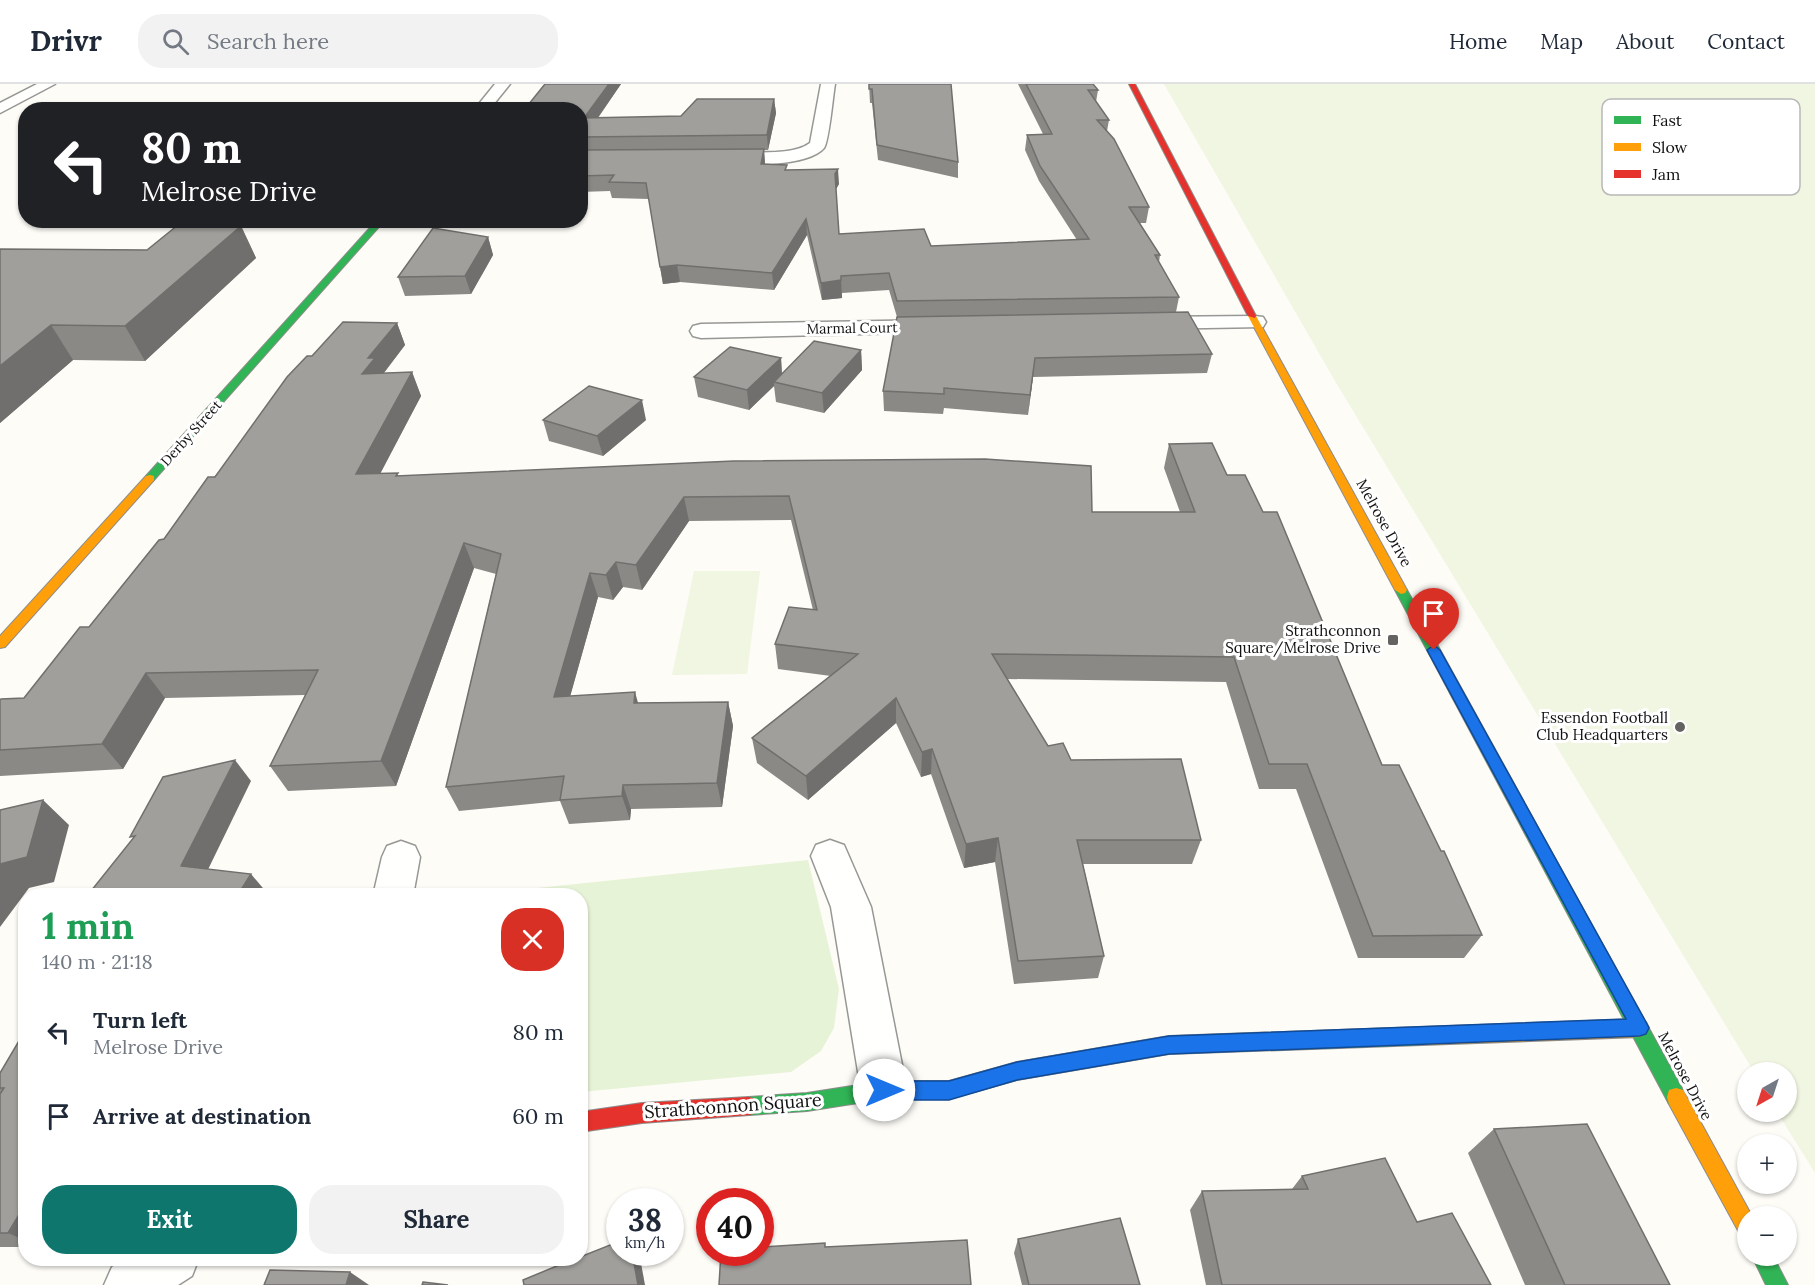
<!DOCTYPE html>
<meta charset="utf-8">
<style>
:root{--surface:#fff;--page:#f2f2f3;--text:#1f2937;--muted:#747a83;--line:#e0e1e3;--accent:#0f766e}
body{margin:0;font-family:Lora,serif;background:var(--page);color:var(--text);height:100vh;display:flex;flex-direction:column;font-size:22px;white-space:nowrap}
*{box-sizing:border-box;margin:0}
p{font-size:20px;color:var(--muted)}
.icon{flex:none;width:33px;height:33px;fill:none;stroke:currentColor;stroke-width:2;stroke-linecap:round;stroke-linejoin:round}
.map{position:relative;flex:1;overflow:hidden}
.drawer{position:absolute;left:18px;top:804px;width:570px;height:378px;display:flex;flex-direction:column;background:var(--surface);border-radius:24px;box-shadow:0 2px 4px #0004}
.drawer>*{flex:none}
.top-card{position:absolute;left:18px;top:18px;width:570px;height:126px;border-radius:24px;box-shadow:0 2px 4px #0004;background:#202124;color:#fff;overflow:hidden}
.needle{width:39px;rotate:219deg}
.buttons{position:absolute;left:1737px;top:978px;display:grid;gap:12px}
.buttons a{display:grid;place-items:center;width:60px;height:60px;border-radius:50%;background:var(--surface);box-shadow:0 2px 4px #0004;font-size:30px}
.speed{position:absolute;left:606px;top:1104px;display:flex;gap:12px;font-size:30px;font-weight:700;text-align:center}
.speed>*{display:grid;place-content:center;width:78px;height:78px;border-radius:50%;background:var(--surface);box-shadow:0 2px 4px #0004;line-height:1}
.speed small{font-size:15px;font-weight:400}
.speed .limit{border:9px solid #d22;background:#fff;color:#111}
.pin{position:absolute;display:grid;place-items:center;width:51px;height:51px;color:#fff;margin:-62px -26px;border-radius:50% 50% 50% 0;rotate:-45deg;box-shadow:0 0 6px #0007}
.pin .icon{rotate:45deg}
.me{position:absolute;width:66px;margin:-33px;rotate:90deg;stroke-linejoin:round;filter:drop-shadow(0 0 4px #0008)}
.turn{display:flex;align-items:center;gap:21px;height:126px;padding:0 24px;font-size:27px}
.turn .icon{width:78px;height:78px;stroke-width:2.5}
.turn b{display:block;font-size:42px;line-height:51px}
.round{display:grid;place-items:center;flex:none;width:63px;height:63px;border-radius:24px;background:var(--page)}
.overview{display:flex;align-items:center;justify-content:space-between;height:102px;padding:0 24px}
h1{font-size:36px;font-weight:700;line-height:45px;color:#1e9e55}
.cta{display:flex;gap:12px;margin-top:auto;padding:12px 24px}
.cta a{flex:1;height:69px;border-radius:24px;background:var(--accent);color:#fff;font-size:24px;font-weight:700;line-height:69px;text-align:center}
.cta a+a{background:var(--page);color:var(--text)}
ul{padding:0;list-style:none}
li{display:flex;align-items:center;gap:18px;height:84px;padding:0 24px}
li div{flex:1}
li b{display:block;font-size:22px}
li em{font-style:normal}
header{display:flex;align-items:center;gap:36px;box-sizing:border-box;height:84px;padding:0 30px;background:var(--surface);border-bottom:2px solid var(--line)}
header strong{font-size:28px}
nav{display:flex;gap:33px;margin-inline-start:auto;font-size:21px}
.search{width:420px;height:54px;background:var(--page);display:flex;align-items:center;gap:15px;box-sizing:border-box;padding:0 21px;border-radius:24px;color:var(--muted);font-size:22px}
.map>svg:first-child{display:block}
</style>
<header>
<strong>Drivr</strong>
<div class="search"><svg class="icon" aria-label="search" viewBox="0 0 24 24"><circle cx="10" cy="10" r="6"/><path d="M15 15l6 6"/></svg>Search here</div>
<nav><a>Home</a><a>Map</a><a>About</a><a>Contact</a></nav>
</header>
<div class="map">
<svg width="1815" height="1201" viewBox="0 0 1815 1201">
<rect width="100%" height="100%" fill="#fdfcf7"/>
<polygon fill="#e7f3d7" points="808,776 839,905 834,944 821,967 791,988 581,1008 580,812 470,811"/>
<g fill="#f0f6e1">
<polygon points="1164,0 1815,0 1815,1089 1777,1028 1786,1028 1786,988 1754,988 1335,297"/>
<polygon points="694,487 760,487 747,590 672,591"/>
</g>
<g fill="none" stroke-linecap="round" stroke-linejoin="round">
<defs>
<g id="street">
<polygon points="37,0 55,0 0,29 0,19"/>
<polygon points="495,0 510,0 489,26 474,26"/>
<path d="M821 0H835C833 11 829 58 824 64 808 83 738 83 715 77L713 74C723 61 786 77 810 59Z"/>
<polygon points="1255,232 1263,233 1266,238 1263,243 1149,245 1141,244 1138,239 1141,234 1149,233"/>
<polygon points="939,236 947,238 950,243 947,248 701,254 693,252 690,247 693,242 701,240"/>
<polygon points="830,756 844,761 871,823 907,1006 900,1022 884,1029 868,1022 861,1006 831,823 811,772 816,761"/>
<polygon points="401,757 415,762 420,773 413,812 373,812 382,773 387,762"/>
<polygon points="125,1174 199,1174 192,1192 178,1201 104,1201 112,1183"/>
</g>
<g id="fast">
<polygon points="377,136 385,136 154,396 146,396 146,392"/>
<polygon points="1401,502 1407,506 1683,1006 1685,1013 1683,1020 1676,1022 1669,1020 1395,506"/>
<polygon points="1422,943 1428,946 1431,952 1428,958 1422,961 1169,970 1017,996 949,1015 884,1015 807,1027 749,1031 742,1029 740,1022 742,1015 749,1013 807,1009 884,997 949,997 1017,978 1169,952"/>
<polygon points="1752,1172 1773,1172 1788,1201 1766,1201"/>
</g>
<g id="slow">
<polygon points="1249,230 1256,232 1407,506 1405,509 1401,510 1395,506 1248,232"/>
<polygon points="150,391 154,392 154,396 5,563 0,564 0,552 146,392"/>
<polygon points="1640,935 1646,938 1649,944 1646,950 1640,953 1422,961 1416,958 1413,952 1416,946 1422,943"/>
<polygon points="1676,1004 1683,1006 1752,1132 1748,1132 1748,1155 1741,1152 1669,1020 1667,1013 1669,1006"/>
</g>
<g id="jam">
<polygon points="1129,0 1135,0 1256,232 1255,234 1248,232"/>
<polygon points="749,1013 756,1015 758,1022 756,1029 749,1031 642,1039 580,1048 580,1028 642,1019"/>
</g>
</defs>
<use href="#street" stroke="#979795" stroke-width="3"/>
<use href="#fast" stroke="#8e8d8b" stroke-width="2"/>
<use href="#slow" stroke="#8e8d8b" stroke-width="2"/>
<use href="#jam" stroke="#8e8d8b" stroke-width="2"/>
<use href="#street" fill="#fffffe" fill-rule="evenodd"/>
<use href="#fast" fill="#30b455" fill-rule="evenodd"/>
<use href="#slow" fill="#ff9f0a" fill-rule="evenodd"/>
<use href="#jam" fill="#e5322d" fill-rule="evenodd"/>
</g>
<g fill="#8a8986">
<polygon points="545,0 621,0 598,34 681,32 774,15 776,29 768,66 764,66 765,80 839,100 836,105 839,150 931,162 1077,156 1039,97 1025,66 1027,51 1043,50 1018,0 1093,0 1098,6 1096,18 1109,36 1107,47 1149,123 1146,139 1140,139 1160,171 1159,178 1179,213 1176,228 1212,270 1207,289 1033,293 1028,331 944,324 943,330 884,327 883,307 897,233 889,206 842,209 842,214 822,216 807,151 774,206 680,198 663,200 649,115 612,114 610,107 580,108 580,26"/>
<polygon points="869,0 958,78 958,94 878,76 872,19 870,19"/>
<polygon points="241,142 256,174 145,277 73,276 0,339 0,165 147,166"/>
<polygon points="488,153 493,171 471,210 405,212 398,193"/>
<polygon points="397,239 405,261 384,289 412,288 421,312 380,389 399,392 1092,428 1180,428 1164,384 1169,360 1227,391 1382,681 1482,851 1464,874 1358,874 1296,705 1259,705 1226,598 1007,595 1048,662 1201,756 1192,780 1083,780 1104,872 1098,894 1014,900 995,778 964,784 931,690 921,693 896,639 808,716 757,679 752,654 831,592 778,585 775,560 813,526 791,436 689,437 642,506 623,503 613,516 598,513 570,612 638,619 728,618 733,642 722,723 631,725 630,736 569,740 560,717 459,727 446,703 496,490 474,484 396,702 288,707 270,682 305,611 165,614 123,685 0,692 0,616 24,614 89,543 164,455 312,272"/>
<polygon points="861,266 862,286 824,329 776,318 774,302 749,326 698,313 694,293 781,274 782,289"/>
<polygon points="543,336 646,336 603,372 549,357"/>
<polygon points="26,945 26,1163 0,1163 0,989"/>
<polygon points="1494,1045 1670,1201 1525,1201 1468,1069"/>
<polygon points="1302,1092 1417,1138 1491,1201 1206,1201 1190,1126 1202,1107 1292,1105"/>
<polygon points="1018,1155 1140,1201 1022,1201 1014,1169"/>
</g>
<g fill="#716f6d">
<polygon points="609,0 621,0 587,49 584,34"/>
<polygon points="774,15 776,29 768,66 767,51"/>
<polygon points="764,65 765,80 761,80"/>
<polygon points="838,85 839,100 836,105 835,90"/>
<polygon points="806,135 807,151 774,206 772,189"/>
<polygon points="241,142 256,174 145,277 125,242"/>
<polygon points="488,153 493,171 471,210 465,192"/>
<polygon points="677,181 680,198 663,200 660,183"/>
<polygon points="841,196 842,214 822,216 821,199"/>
<polygon points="397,239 405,261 382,291 362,290 368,274"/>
<polygon points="51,241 73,276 0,339 0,282"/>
<polygon points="861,266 862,286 824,329 822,309"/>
<polygon points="781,274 782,294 774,298 774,302 749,326 747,306"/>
<polygon points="1035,274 1033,293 1028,331 1030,311"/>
<polygon points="412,288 421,312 367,415 356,390"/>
<polygon points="642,316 646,336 603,372 597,352"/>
<polygon points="684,413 689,437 642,506 636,481"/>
<polygon points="464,459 474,484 396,702 381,677"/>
<polygon points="616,478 623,503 613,516 606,491"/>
<polygon points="590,489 598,513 563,638 554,613"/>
<polygon points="146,589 165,614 123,685 102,660"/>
<polygon points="635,608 642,633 634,619"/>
<polygon points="896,614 896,639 808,716 806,692"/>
<polygon points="728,618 733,642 722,723 717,699"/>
<polygon points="932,665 931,690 921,693 922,668"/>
<polygon points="235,676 251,697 200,802 181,782"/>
<polygon points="623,701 631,725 630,736 622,712"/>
<polygon points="43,716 69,741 54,798 29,804 0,843 0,780"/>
<polygon points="998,754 995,778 964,784 966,760"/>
<polygon points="251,790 268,810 267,812 237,812"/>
<polygon points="26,1119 26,1157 8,1149"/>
<polygon points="632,1168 639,1168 645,1201 638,1201"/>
<polygon points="350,1188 369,1201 346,1201"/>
</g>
<g fill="#a19f9c" stroke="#716f6d" stroke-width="1.5">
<polygon points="545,0 609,0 584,34 681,32 697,15 774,15 767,51 580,53 580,26 524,26"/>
<polygon points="869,0 951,0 958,78 877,61 872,5 869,5"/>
<polygon points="1026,0 1093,0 1098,6 1088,6 1109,36 1097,36 1114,55 1149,123 1129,123 1160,171 1155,171 1179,213 897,217 889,189 841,192 841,196 821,199 806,135 772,189 677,181 660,183 646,99 609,98 614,91 580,92 580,66 764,65 761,80 787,81 785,86 838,85 835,90 839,150 924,145 931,162 1089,155 1040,82 1027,51 1052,50"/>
<polygon points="178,141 241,142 125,242 51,241 0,282 0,165 147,166"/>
<polygon points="433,144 488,153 465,192 398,193"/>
<polygon points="1188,228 1212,270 1035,274 1030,311 944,304 944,310 883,307 897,233"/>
<polygon points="343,238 397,239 368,274 375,274 362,290 412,288 356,390 398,389 396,392 734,377 985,375 1091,382 1092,428 1195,428 1169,360 1212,359 1227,391 1245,391 1263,428 1277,428 1382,681 1399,681 1441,767 1444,767 1482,851 1373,852 1307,680 1269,680 1234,573 992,570 1048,662 1063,659 1071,676 1181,675 1201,756 1077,756 1104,872 1018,877 998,754 966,760 932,665 922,668 896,614 806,692 752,654 858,570 775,560 789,523 817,526 789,412 684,413 636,481 616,478 606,491 590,489 554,613 635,608 634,619 728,618 717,699 623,701 622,712 560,716 564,692 446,703 501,470 464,459 381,677 270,682 318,586 146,589 102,660 0,666 0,616 1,615 24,614 80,543 89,543 159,456 164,455 208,393 215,393 287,293 307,272 312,272"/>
<polygon points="814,257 861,266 822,309 774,298"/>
<polygon points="730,263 781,274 747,306 694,293"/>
<polygon points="589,302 642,316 597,352 543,336"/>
<polygon points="235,676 181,782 251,790 237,812 87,812 135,752 130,753 163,693"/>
<polygon points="43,716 27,773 0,780 0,726"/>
<polygon points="26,945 26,1119 8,1149 0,1149 0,1010 4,1004 0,1004 0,989"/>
<polygon points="1587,1040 1670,1201 1565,1201 1494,1045"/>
<polygon points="1385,1074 1417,1138 1452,1129 1491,1201 1222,1201 1202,1107 1308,1105 1302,1092"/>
<polygon points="1120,1134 1140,1201 1029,1201 1018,1155"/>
<polygon points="967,1156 971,1201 719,1201 721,1168 760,1168 760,1163 825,1159 825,1163"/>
<polygon points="620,1157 620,1168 632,1168 638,1201 524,1201 523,1196 576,1174 580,1174 580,1173"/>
<polygon points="270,1186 350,1188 346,1201 264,1201"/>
<polygon points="423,1198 448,1201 422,1201"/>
</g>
<polygon fill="#1a73e8" stroke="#114b97" stroke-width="1.5" points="1434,561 1440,566 1646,938 1649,944 1646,950 1640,952 1169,970 1017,996 949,1016 884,1016 878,1013 875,1006 878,1000 884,997 949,997 1017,978 1169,952 1626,935 1427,566"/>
<g fill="#646362" stroke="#fff" stroke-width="2">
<rect x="1387" y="550" width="12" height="12" rx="3"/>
<circle cx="1680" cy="643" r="6"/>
</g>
<g text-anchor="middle" stroke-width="6" stroke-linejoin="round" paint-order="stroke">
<g font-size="14" fill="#111" stroke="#fff">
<text transform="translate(852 244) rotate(-1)" y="5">Marmal Court</text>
<text transform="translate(191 349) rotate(-48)" y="5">Derby Street</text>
</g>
<g font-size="15" fill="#111" stroke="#fff">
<text transform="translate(1384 439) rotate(61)" y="5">Melrose Drive</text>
<text transform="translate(1685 992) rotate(62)" y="5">Melrose Drive</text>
</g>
<g font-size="15" fill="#111" stroke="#fff" text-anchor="end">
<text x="1381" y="552">Strathconnon<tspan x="1381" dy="17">Square/Melrose Drive</tspan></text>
<text x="1668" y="639">Essendon Football<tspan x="1668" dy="17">Club Headquarters</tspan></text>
</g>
<g font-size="18" fill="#111" stroke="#fff">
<text transform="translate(733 1022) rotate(-4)" y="6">Strathconnon Square</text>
</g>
</g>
<rect x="1602" y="15" width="198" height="96" rx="9" fill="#fff" stroke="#b8b8b8" stroke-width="1.5"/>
<rect x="1614" y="32" width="27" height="8" fill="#30b455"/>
<rect x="1614" y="59" width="27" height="8" fill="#ff9f0a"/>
<rect x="1614" y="86" width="27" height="8" fill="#e5322d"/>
<g font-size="16" fill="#111">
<text x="1652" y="42">Fast</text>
<text x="1652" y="69">Slow</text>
<text x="1652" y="96">Jam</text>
</g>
</svg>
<div class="buttons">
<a><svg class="needle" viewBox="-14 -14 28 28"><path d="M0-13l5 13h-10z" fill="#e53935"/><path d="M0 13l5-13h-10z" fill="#747a83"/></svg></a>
<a>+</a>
<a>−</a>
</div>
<div class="speed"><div>38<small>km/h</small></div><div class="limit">40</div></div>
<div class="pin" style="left:1434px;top:566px;background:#d93025"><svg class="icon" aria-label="arrive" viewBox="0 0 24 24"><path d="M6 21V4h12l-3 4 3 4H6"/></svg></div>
<svg class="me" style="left:884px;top:1006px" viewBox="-20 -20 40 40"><circle r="19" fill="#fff"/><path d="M0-13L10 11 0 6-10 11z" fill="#1a73e8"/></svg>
<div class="top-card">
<div class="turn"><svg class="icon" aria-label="left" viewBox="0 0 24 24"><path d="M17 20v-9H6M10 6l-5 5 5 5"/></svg><div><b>80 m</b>Melrose Drive</div></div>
</div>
<section class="drawer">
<div class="overview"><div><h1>1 min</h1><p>140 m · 21:18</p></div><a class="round" style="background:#d93025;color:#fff"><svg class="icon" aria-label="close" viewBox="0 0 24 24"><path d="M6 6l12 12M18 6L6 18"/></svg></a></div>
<ul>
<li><svg class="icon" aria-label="left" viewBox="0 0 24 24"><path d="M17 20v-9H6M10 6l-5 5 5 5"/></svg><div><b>Turn left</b><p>Melrose Drive</p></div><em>80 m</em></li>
<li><svg class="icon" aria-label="arrive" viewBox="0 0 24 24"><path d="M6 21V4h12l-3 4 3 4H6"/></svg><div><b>Arrive at destination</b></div><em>60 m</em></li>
</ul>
<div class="cta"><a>Exit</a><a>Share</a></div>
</section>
</div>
